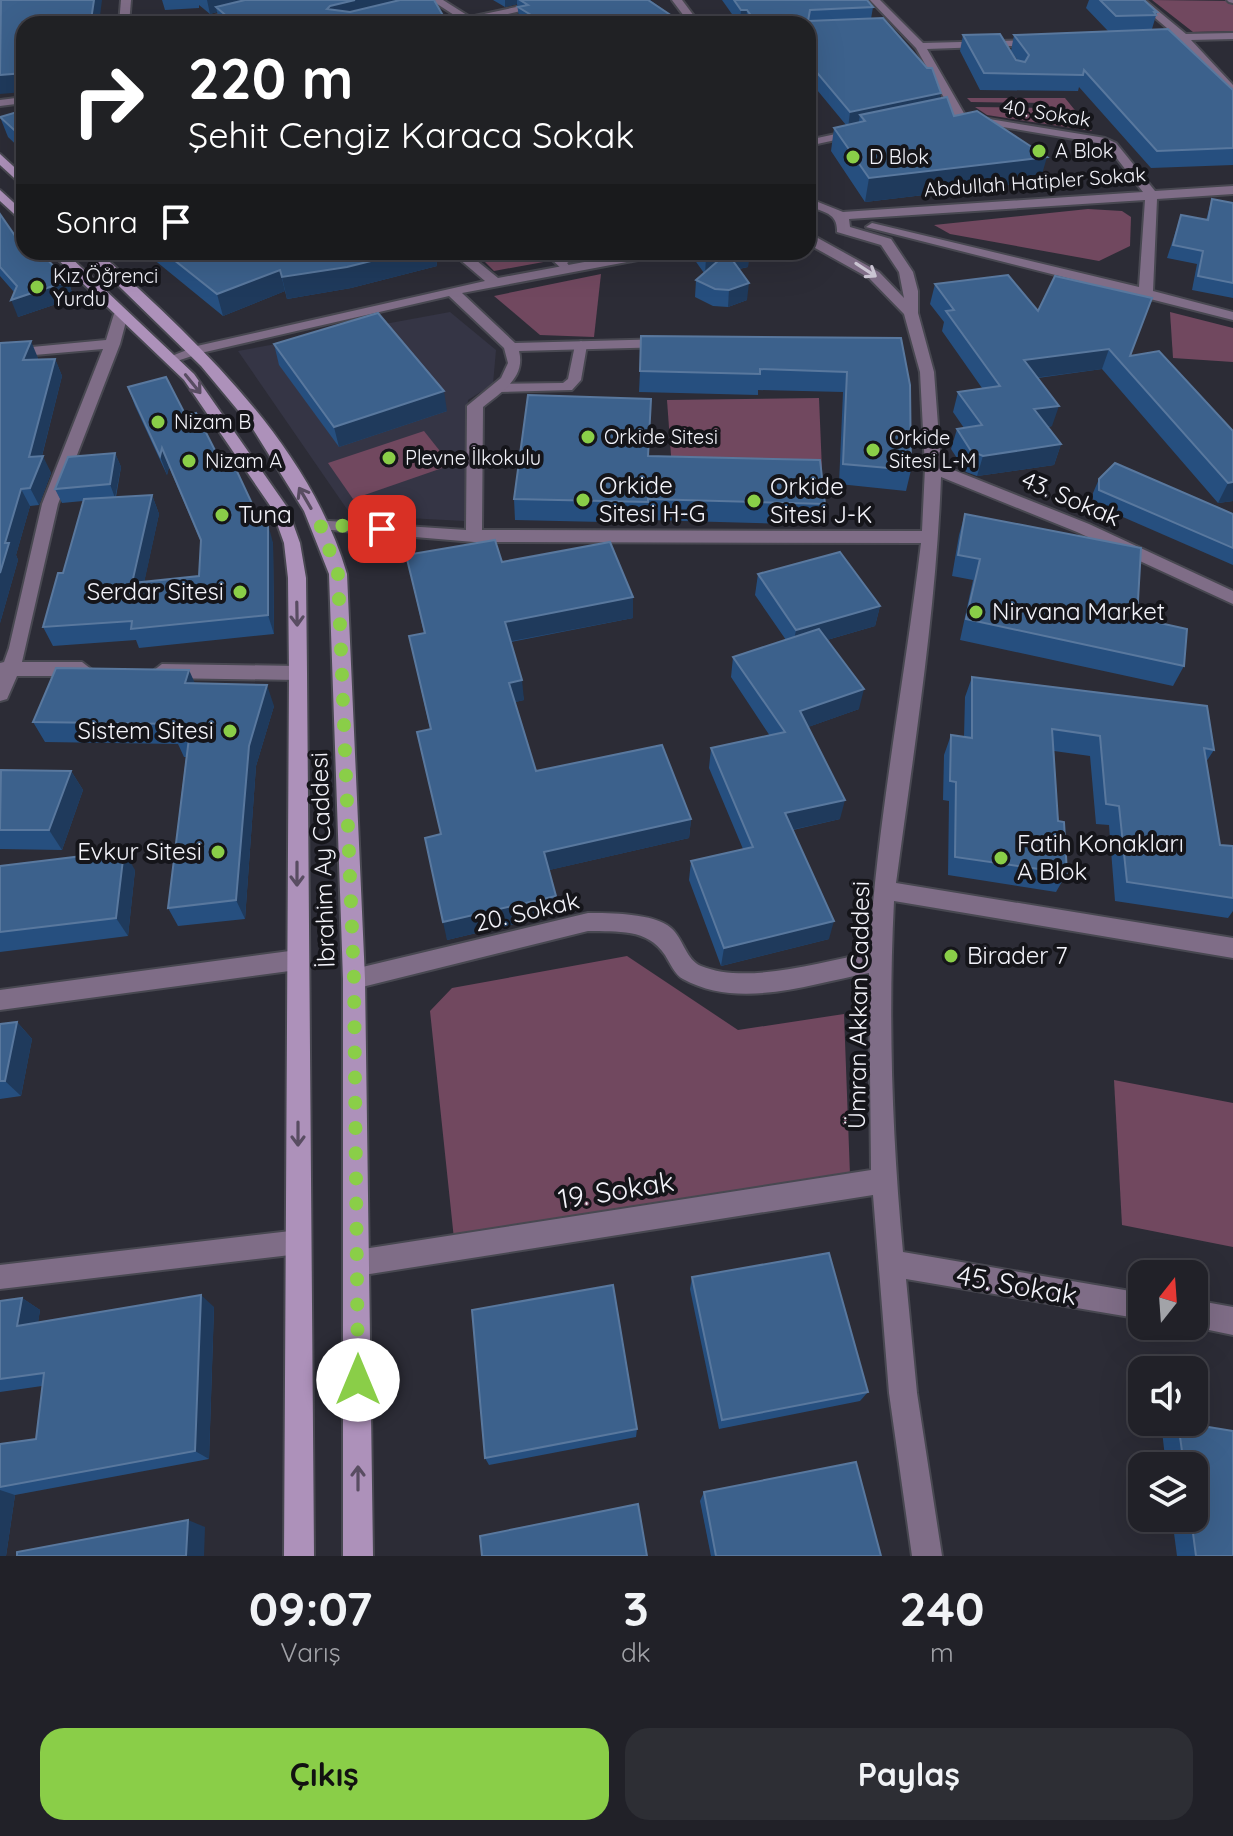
<!DOCTYPE html>
<html lang="tr">
<meta charset="utf-8">
<style>
:root{--surface:#212128;--page:#2d2e34;--text:#f1f3f6;--muted:#a2a3a8;--line:#3e3e45;--accent:#8ace48}
body{margin:0;font-family:Quicksand,sans-serif;background:var(--page);color:var(--text);height:100vh;display:flex;flex-direction:column;font-size:30px;white-space:nowrap}
*{box-sizing:border-box;margin:0}
p{font-size:26px;color:var(--muted)}
.icon{flex:none;width:44px;height:44px;fill:none;stroke:currentColor;stroke-width:2;stroke-linecap:round;stroke-linejoin:round}
.map{position:relative;height:1556px;overflow:hidden}
.side{display:flex;flex-direction:column;background:var(--surface);flex:1}
.side>*{flex:none}
.hud{position:absolute;left:16px;top:16px;width:800px;height:244px;border-radius:24px;box-shadow:0 8px 32px #0002,0 0 0 2px var(--line);background:#202124;color:#fff;overflow:hidden}
.needle{width:52px;rotate:17deg}
.buttons{position:absolute;left:1128px;top:1260px;display:grid;gap:16px}
.buttons a{display:grid;place-items:center;width:80px;height:80px;border-radius:16px;background:var(--surface);box-shadow:0 8px 32px #0002,0 0 0 2px var(--line);font-size:40px}
.pin{position:absolute;display:grid;place-items:center;width:68px;height:68px;color:#fff;margin:-34px;border-radius:16px;box-shadow:0 4px 12px #0006}
.me{position:absolute;width:88px;margin:-44px;rotate:0deg;stroke-linejoin:round;filter:drop-shadow(0 0 6px #0008)}
.turn{display:flex;align-items:center;gap:28px;height:168px;padding:0 40px;font-size:36px}
.turn .icon{width:104px;height:104px;stroke-width:2.5}
.turn b{display:block;font-size:56px;line-height:68px}
.then{display:flex;align-items:center;height:76px;padding:0 40px;background:#0003;gap:16px;font-size:30px}
.eta{display:flex;justify-content:space-evenly;align-items:center;height:136px;text-align:center}
.eta b{font-size:48px;font-weight:800;line-height:56px}
.action{display:flex;gap:16px;margin-top:auto;padding:16px 40px}
.action a{flex:1;height:92px;border-radius:24px;background:var(--accent);color:#111;font-size:32px;font-weight:800;line-height:92px;text-align:center}
.action a+a{background:var(--page);color:var(--text)}
.map>svg:first-child{display:block}
</style>
<div class="map">
<svg width="1233" height="1556" viewBox="0 0 1233 1556">
<rect width="100%" height="100%" fill="#2c2c36"/>
<polygon fill="#353545" points="450,312 496,350 493,384 468,400 464,521 351,515 238,351"/>
<g fill="#71485f">
<polygon points="1152,0 1233,1 1233,31 1193,32"/>
<polygon points="967,98 1065,98 1092,131 987,115 975,107 1046,108 1044,103 971,102"/>
<polygon points="1088,209 1122,211 1131,217 1130,246 1099,261 950,234 934,225"/>
<polygon points="475,252 541,252 549,261 494,271"/>
<polygon points="601,274 594,337 540,335 494,296"/>
<polygon points="1170,312 1233,328 1233,362 1173,358"/>
<polygon points="819,398 822,470 672,469 667,400"/>
<polygon points="424,431 451,465 353,499 328,463"/>
<polygon points="627,956 738,1030 844,1014 850,1175 454,1239 430,1011 452,988"/>
<polygon points="1114,1080 1233,1103 1233,1247 1122,1225"/>
</g>
<g fill="none" stroke-linecap="round" stroke-linejoin="round">
<defs>
<g id="service">
<polygon points="544,252 557,252 561,257 571,252 586,252 567,263 572,269 566,273"/>
<polygon points="581,341 587,345 581,380 572,390 498,392 491,388 498,384 563,383 568,379 575,345"/>
<polygon points="299,1230 307,1234 311,1242 307,1250 299,1254 0,1289 0,1265"/>
</g>
<g id="minor">
<polygon points="121,0 131,0 129,24 119,24"/>
<polygon points="280,0 298,0 200,24 182,24"/>
<polygon points="431,0 443,0 470,17 549,0 567,0 478,21 480,24 468,24"/>
<polygon points="672,0 682,0 700,24 690,24"/>
<path d="M870 0H880L923 43 1041 40V44L1037 45 927 49 965 115 1105 138 1116 143 1155 191 1233 186V194L1157 199 1153 291 1233 312V320L866 227 872 223 1139 287 1145 200 849 219 850 227 891 239 913 272 918 291V313L934 372 941 465 1089 524 1233 591V604L1077 532 941 477C936 613 914 748 896 883L1233 938V958L894 901C888 1017 892 1136 903 1252L1142 1293V1319L906 1279 917 1393 942 1556H912L889 1393 873 1195 357 1276 348 1272 344 1263 348 1254 357 1250 871 1170 869 973C810 984 739 1010 683 979 675 975 670 963 665 955 647 928 618 932 588 931L354 989 346 986 343 979 346 972 354 969 588 913C610 913 654 913 671 928 683 938 686 960 701 966 747 985 820 962 869 953 878 816 905 679 921 543L474 542 320 529 314 528 312 524 314 520 466 530 467 406 501 378 508 363 504 348 449 296 201 353 171 363 164 359 197 346 485 281 451 252H466L498 278 638 252H666L659 256 462 293 515 343 667 339 674 343 667 347 519 351C526 378 501 392 483 407L482 530 922 531 925 468 920 372 904 314 869 278 808 244V237H816L879 272 904 298 899 272 881 245 837 232C838 214 825 212 808 206V198L843 212 1143 192 1108 147 1098 143 937 116V112H952L916 48Z"/>
<polygon points="1134,0 1145,0 1186,34 1233,33 1233,39 1191,40 1233,85 1233,94 1180,40 1145,40 1144,38 1149,35 1174,34"/>
<polygon points="1227,0 1233,0 1233,3 1229,2"/>
<polygon points="24,97 24,103 0,106 0,100"/>
<polygon points="859,129 863,130 863,134 808,146 808,140"/>
<polygon points="121,310 128,314 120,344 58,504 22,662 82,662 91,669 82,676 17,676 7,699 0,701 0,663 4,662 9,648 42,504 103,349 0,358 0,350 106,340 114,314"/>
<polygon points="162,664 298,666 307,673 298,680 162,678 153,671"/>
<polygon points="297,950 305,953 308,960 305,967 297,970 0,1010 0,990"/>
<polygon points="1194,1300 1233,1307 1233,1335 1190,1326 1194,1326"/>
</g>
<g id="secondary">
<polygon points="0,154 24,176 24,187 0,165"/>
<polygon points="0,190 24,212 24,223 0,201"/>
<polygon points="50,252 65,252 194,374 287,507 300,543 306,578 307,673 314,1556 284,1556 289,673 288,578 284,543 271,507 184,380"/>
<path d="M84 252H99C197 342 308 442 347 574L365 979 373 1556H343V979L329 574 304 511 251 426 201 366Z"/>
</g>
</defs>
<use href="#service" stroke="#484851" stroke-width="4"/>
<use href="#minor" stroke="#484851" stroke-width="4"/>
<use href="#secondary" stroke="#484851" stroke-width="4"/>
<use href="#service" fill="#7f6d87" fill-rule="evenodd"/>
<use href="#minor" fill="#7f6d87" fill-rule="evenodd"/>
<use href="#secondary" fill="#ad91ba" fill-rule="evenodd"/>
</g>
<g fill="#264f7f">
<polygon points="162,0 434,0 448,24 222,24 220,22 217,12 210,14 199,5 199,8 165,10"/>
<polygon points="493,0 650,0 684,24 520,24 517,4 505,7"/>
<polygon points="722,0 867,0 873,7 871,19 954,116 1040,181 865,202 831,151 834,128 846,125 808,79 808,24 739,24"/>
<polygon points="1089,0 1144,0 1157,12 1152,29 1233,90 1233,165 1151,168 1079,87 1078,91 980,90 960,51 963,35 1018,61 1011,51 1014,35 1108,31 1086,8"/>
<polygon points="24,110 24,152 8,137 0,117"/>
<polygon points="1212,199 1233,203 1233,298 1192,290 1197,264 1167,258 1181,215 1206,220"/>
<polygon points="0,214 18,240 68,281 74,298 18,317 14,292 0,276"/>
<polygon points="150,252 235,252 247,261 286,254 285,252 435,252 437,266 351,288 287,299 285,291 223,316 152,258"/>
<polygon points="689,252 749,252 748,267 739,269 747,300 728,307 713,306 695,297 696,280 704,273"/>
<polygon points="935,284 1038,311 1130,356 1233,431 1233,501 1218,503 1102,369 1038,378 1052,426 1048,427 1061,444 1054,465 977,476 966,472 951,449 957,429 964,428 953,412 958,392 982,388 942,331 944,322 930,304"/>
<polygon points="901,338 911,470 906,491 839,484 843,392 758,390 758,395 639,392 640,371"/>
<polygon points="0,343 38,358 38,359 55,359 62,376 42,456 51,473 39,505 30,506 16,555 18,560 0,623"/>
<polygon points="274,344 447,411 339,447 279,365"/>
<polygon points="128,387 186,416 224,468 273,543 274,634 139,648 136,640 53,646 43,627 63,573 83,501 62,503 55,489 115,453 121,467 116,497 152,495 159,514 144,582 199,576 201,542 169,467 167,475 135,406"/>
<polygon points="648,456 825,504 821,525 648,520 647,523 515,520 514,499"/>
<polygon points="1099,479 1233,514 1233,565 1093,504 1093,493"/>
<polygon points="965,514 1137,618 1184,666 1173,686 960,640 973,580 952,576 959,535"/>
<polygon points="406,555 502,562 633,618 511,642 524,700 515,702 536,771 691,819 689,838 549,870 556,896 557,914 447,940 440,834 430,729 409,636 424,633"/>
<polygon points="758,574 880,606 875,626 827,640 859,709 808,727 840,819 793,830 829,939 721,966 689,880 691,861 743,849 709,768 711,748 770,736 731,677 733,657 786,640 755,595"/>
<polygon points="972,677 1214,750 1206,762 1220,845 1233,846 1233,911 1228,918 1115,901 1109,825 1096,824 1090,756 1054,751 1058,821 1067,873 1056,892 948,875 949,801 943,800 944,755 951,735 964,737 965,697"/>
<polygon points="195,683 274,706 256,766 245,919 178,926 168,908 186,757 184,757 178,744 45,742 33,722"/>
<polygon points="71,771 83,790 62,850 0,849 0,772"/>
<polygon points="0,866 135,870 128,936 0,952"/>
<polygon points="17,1022 32,1039 21,1096 0,1099 0,1024"/>
<polygon points="692,1277 868,1392 860,1401 719,1429 690,1289"/>
<polygon points="22,1298 40,1310 38,1322 214,1307 209,1459 15,1495 6,1556 0,1556 0,1444 36,1439 42,1386 0,1392 0,1301"/>
<polygon points="1178,1422 1233,1556 1177,1556 1172,1518 1194,1518 1194,1466 1166,1466 1162,1431"/>
<polygon points="637,1429 636,1437 489,1465 485,1458"/>
<polygon points="704,1492 881,1556 711,1556 700,1501"/>
</g>
<g fill="#1f3a5c">
<polygon points="94,0 102,0 99,24 93,24 91,20"/>
<polygon points="207,0 267,0 216,7 217,12 210,14"/>
<polygon points="355,0 422,0 332,21 327,9 330,6"/>
<polygon points="505,0 517,0 517,4 505,7"/>
<polygon points="741,10 747,10 746,24 740,24"/>
<polygon points="24,73 24,92 0,94 0,75"/>
<polygon points="941,93 938,108 865,121 860,115 858,126 848,128 850,112"/>
<polygon points="1047,157 1040,181 865,202 869,178"/>
<polygon points="407,252 435,252 437,266 351,288 287,299 282,277"/>
<polygon points="737,252 749,252 748,267 726,271 728,254"/>
<polygon points="726,254 705,275 706,257"/>
<polygon points="280,270 285,291 223,316 217,294"/>
<polygon points="68,281 74,298 18,317 11,300"/>
<polygon points="749,283 747,300 728,307 729,290"/>
<polygon points="31,341 38,358 31,377 23,360"/>
<polygon points="1109,349 1102,369 1018,380 1024,360"/>
<polygon points="55,359 62,376 40,463 43,456 51,473 39,505 30,488 29,457"/>
<polygon points="444,391 447,411 339,447 334,427"/>
<polygon points="1059,406 1052,426 1028,430 1034,409"/>
<polygon points="1061,444 1054,465 977,476 983,456"/>
<polygon points="162,448 169,467 167,475 160,456"/>
<polygon points="115,453 121,467 115,498 110,484"/>
<polygon points="1233,482 1233,501 1218,503 1228,483"/>
<polygon points="21,489 30,506 16,555 18,560 0,623 0,573 5,543"/>
<polygon points="152,495 159,514 140,602 132,583"/>
<polygon points="268,524 273,543 274,634 268,615"/>
<polygon points="633,597 633,618 507,642 505,622"/>
<polygon points="880,606 875,626 792,650 796,630"/>
<polygon points="189,670 198,690 185,683"/>
<polygon points="522,680 524,700 511,703 509,683"/>
<polygon points="267,685 274,706 256,766 245,919 236,900 249,746"/>
<polygon points="864,689 859,709 797,731 800,711"/>
<polygon points="71,771 83,790 62,850 49,830"/>
<polygon points="845,800 840,819 782,832 785,813"/>
<polygon points="691,819 689,838 545,871 544,852"/>
<polygon points="124,851 135,870 128,936 116,918"/>
<polygon points="556,896 557,914 447,940 443,922"/>
<polygon points="834,921 829,939 721,966 724,948"/>
<polygon points="17,1022 32,1039 21,1096 5,1081"/>
<polygon points="201,1295 214,1307 209,1459 195,1451"/>
<polygon points="22,1298 40,1310 36,1337 17,1326"/>
<polygon points="0,1490 15,1495 6,1556 0,1556"/>
<polygon points="188,1520 205,1527 204,1556 186,1556"/>
</g>
<g fill="#3c618c" stroke="#59789e" stroke-width="2">
<polygon points="1,0 94,0 91,20 96,20 96,24 24,24 24,73 0,75"/>
<polygon points="245,0 355,0 330,6 327,9 350,12 400,0 434,0 448,24 256,24 255,21 244,24 236,24 216,7"/>
<polygon points="520,0 648,0 684,24 546,24 518,7 528,5"/>
<polygon points="734,0 867,0 873,7 810,10 808,21 883,18 927,68 932,68 941,93 850,112 808,62 808,24 757,24 747,10 741,10"/>
<polygon points="1100,0 1144,0 1157,12 1154,12 1156,15 1116,16"/>
<polygon points="1168,29 1233,90 1233,148 1157,151 1084,70 1083,75 984,73 963,35 1000,34 1016,60 1025,62 1029,55 1014,35"/>
<polygon points="947,97 954,116 977,111 1047,157 869,178 834,128 865,121 860,115"/>
<polygon points="24,110 24,139 0,117"/>
<polygon points="1212,199 1233,203 1233,283 1198,276 1203,251 1173,245 1181,215 1208,220"/>
<polygon points="0,214 18,240 24,238 24,252 40,252 68,281 11,300 17,286 0,267"/>
<polygon points="164,252 235,252 247,261 296,253 295,252 407,252 347,267 282,277 280,270 217,294"/>
<polygon points="703,252 737,252 728,254 749,283 729,290 715,289 696,280 726,254 706,257"/>
<polygon points="1008,275 1038,311 1055,276 1152,298 1130,356 1159,351 1233,431 1233,482 1228,483 1109,349 1024,360 1059,406 1034,409 1061,444 983,456 971,451 957,429 982,425 958,392 1000,386 946,311 954,310 935,284"/>
<polygon points="378,313 444,391 334,427 274,344"/>
<polygon points="641,336 901,338 910,385 911,470 843,464 847,372 760,369 760,374 640,371"/>
<polygon points="31,341 23,360 55,359 29,457 43,456 30,488 21,489 5,543 9,543 0,573 0,343"/>
<polygon points="166,377 186,416 196,413 224,468 234,465 262,525 268,524 268,615 131,629 132,621 43,627 58,573 63,573 84,499 152,495 132,583 199,576 201,540 162,448 160,456 128,387"/>
<polygon points="528,395 651,399 648,456 820,460 825,504 648,499 648,502 514,499"/>
<polygon points="115,453 110,484 55,489 68,457"/>
<polygon points="1115,463 1233,514 1233,548 1099,490 1099,479"/>
<polygon points="965,514 1141,548 1137,618 1187,629 1184,666 966,619 980,559 958,555"/>
<polygon points="495,540 502,562 610,542 633,597 505,622 522,680 509,683 536,771 662,745 691,819 544,852 556,896 443,922 425,838 441,834 417,732 431,729 409,636 425,633 406,555"/>
<polygon points="840,552 880,606 796,630 758,574"/>
<polygon points="819,629 864,689 800,711 845,800 785,813 834,921 724,948 691,861 753,847 711,748 785,732 733,657"/>
<polygon points="56,668 189,670 185,683 267,685 249,746 236,900 168,908 189,738 175,737 180,724 33,722"/>
<polygon points="972,677 1207,706 1214,750 1204,748 1220,845 1233,846 1233,898 1127,882 1119,806 1106,804 1100,736 1052,729 1058,821 1064,822 1067,873 955,857 956,782 950,781 951,735 972,738"/>
<polygon points="1,770 71,771 49,830 0,830"/>
<polygon points="124,851 116,918 0,932 0,866"/>
<polygon points="17,1022 5,1081 0,1081 0,1024"/>
<polygon points="829,1253 868,1392 722,1420 692,1277"/>
<polygon points="613,1285 637,1429 485,1458 472,1310"/>
<polygon points="201,1295 195,1451 0,1487 0,1444 36,1439 44,1373 0,1379 0,1301 22,1298 17,1326"/>
<polygon points="1178,1422 1233,1431 1233,1556 1196,1556 1191,1518 1194,1518 1194,1466 1184,1466"/>
<polygon points="856,1462 881,1556 716,1556 704,1492"/>
<polygon points="638,1504 647,1556 482,1556 480,1536"/>
<polygon points="188,1520 186,1556 17,1556 17,1552"/>
</g>
<defs><path id="oneway-shaft" d="M-6 0H5M1.5-3L5.5 0L1.5 3" fill="none" stroke-width="1.6" stroke-linecap="round" stroke-linejoin="round" transform="scale(2)"/></defs>
<use stroke="#cac4d2" href="#oneway-shaft" transform="translate(866 270) rotate(33)"/>
<g stroke="#594d62">
<use href="#oneway-shaft" transform="translate(193 384) rotate(51)"/>
<use href="#oneway-shaft" transform="translate(305 498) rotate(-120)"/>
<use href="#oneway-shaft" transform="translate(297 614) rotate(89)"/>
<use href="#oneway-shaft" transform="translate(297 874) rotate(90)"/>
<use href="#oneway-shaft" transform="translate(298 1134) rotate(90)"/>
<use href="#oneway-shaft" transform="translate(358 1478) rotate(-90)"/>
</g>
<g fill="none" stroke-linecap="round" stroke-linejoin="round">
<polyline stroke="#8ace48" stroke-width="14" stroke-dasharray="0 25.2" points="358,1380 354,979 338,574 320,524 382,529"/>
</g>
<g fill="#8ace48" stroke="#15151a" stroke-width="3">
<circle cx="1039" cy="151" r="8"/>
<circle cx="853" cy="157" r="8"/>
<circle cx="37" cy="287" r="8"/>
<circle cx="158" cy="422" r="8"/>
<circle cx="588" cy="437" r="8"/>
<circle cx="873" cy="450" r="8"/>
<circle cx="389" cy="458" r="8"/>
<circle cx="189" cy="461" r="8"/>
<circle cx="583" cy="500" r="8"/>
<circle cx="754" cy="501" r="8"/>
<circle cx="222" cy="515" r="8"/>
<circle cx="240" cy="592" r="8"/>
<circle cx="976" cy="612" r="8"/>
<circle cx="230" cy="731" r="8"/>
<circle cx="218" cy="852" r="8"/>
<circle cx="1001" cy="858" r="8"/>
<circle cx="951" cy="956" r="8"/>
</g>
<g text-anchor="middle" stroke-width="8" stroke-linejoin="round" paint-order="stroke">
<g font-size="20" fill="#f3f3fa" stroke="#15151a">
<text transform="translate(1047 113) rotate(9)" y="7">40. Sokak</text>
<text transform="translate(1035 182) rotate(-4)" y="7">Abdullah Hatipler Sokak</text>
</g>
<g font-size="20" fill="#f3f3fa" stroke="#15151a" text-anchor="start">
<text x="1055" y="158">A Blok</text>
<text x="869" y="164">D Blok</text>
<text x="53" y="283">Kız Öğrenci<tspan x="53" dy="23">Yurdu</tspan></text>
<text x="174" y="429">Nizam B</text>
<text x="604" y="444">Orkide Sitesi</text>
<text x="889" y="445">Orkide<tspan x="889" dy="23">Sitesi L-M</tspan></text>
<text x="405" y="465">Plevne İlkokulu</text>
<text x="205" y="468">Nizam A</text>
</g>
<g font-size="24" fill="#f3f3fa" stroke="#15151a" text-anchor="start">
<text x="599" y="494">Orkide<tspan x="599" dy="28">Sitesi H-G</tspan></text>
<text x="770" y="495">Orkide<tspan x="770" dy="28">Sitesi J-K</tspan></text>
<text x="238" y="523">Tuna</text>
<text x="224" y="600" text-anchor="end">Serdar Sitesi</text>
<text x="992" y="620">Nirvana Market</text>
<text x="214" y="739" text-anchor="end">Sistem Sitesi</text>
<text x="1017" y="852">Fatih Konakları<tspan x="1017" dy="28">A Blok</tspan></text>
<text x="202" y="860" text-anchor="end">Evkur Sitesi</text>
<text x="967" y="964">Birader 7</text>
</g>
<g font-size="24" fill="#f3f3fa" stroke="#15151a">
<text transform="translate(1071 499) rotate(23)" y="8">43. Sokak</text>
<text transform="translate(323 860) rotate(-92)" y="8">İbrahim Ay Caddesi</text>
<text transform="translate(527 912) rotate(-13)" y="8">20. Sokak</text>
<text transform="translate(859 1005) rotate(-89)" y="8">Ümran Akkan Caddesi</text>
</g>
<g font-size="28" fill="#f3f3fa" stroke="#15151a">
<text transform="translate(616 1190) rotate(-9)" y="10">19. Sokak</text>
<text transform="translate(1017 1285) rotate(10)" y="10">45. Sokak</text>
</g>
</g>
</svg>
<div class="buttons">
<a><svg class="needle" viewBox="-14 -14 28 28"><path d="M0-13l5 13h-10z" fill="#e53935"/><path d="M0 13l5-13h-10z" fill="#a2a3a8"/></svg></a>
<a><svg class="icon" aria-label="sound" viewBox="0 0 24 24"><path d="M4 9h4l5-4v14l-5-4H4zM17 9q2 3 0 6"/></svg></a>
<a><svg class="icon" aria-label="layers" viewBox="0 0 24 24"><path d="M12 4l9 5-9 5-9-5zM3 14l9 5 9-5"/></svg></a>
</div>
<div class="pin" style="left:382px;top:529px;background:#d93025"><svg class="icon" aria-label="arrive" viewBox="0 0 24 24"><path d="M6 21V4h12l-3 4 3 4H6"/></svg></div>
<svg class="me" style="left:358px;top:1380px" viewBox="-20 -20 40 40"><circle r="19" fill="#fff"/><path d="M0-13L10 11 0 6-10 11z" fill="#8ace48"/></svg>
<div class="hud">
<div class="turn"><svg class="icon" aria-label="right" viewBox="0 0 24 24"><path d="M7 20v-9h11M14 6l5 5-5 5"/></svg><div><b>220 m</b>Şehit Cengiz Karaca Sokak</div></div>
<div class="then">Sonra<svg class="icon" aria-label="arrive" viewBox="0 0 24 24"><path d="M6 21V4h12l-3 4 3 4H6"/></svg></div>
</div>
</div>
<section class="side">
<div class="eta">
<div><b>09:07</b><p>Varış</p></div>
<div><b>3</b><p>dk</p></div>
<div><b>240</b><p>m</p></div>
</div>
<div class="action"><a>Çıkış</a><a>Paylaş</a></div>
</section>
